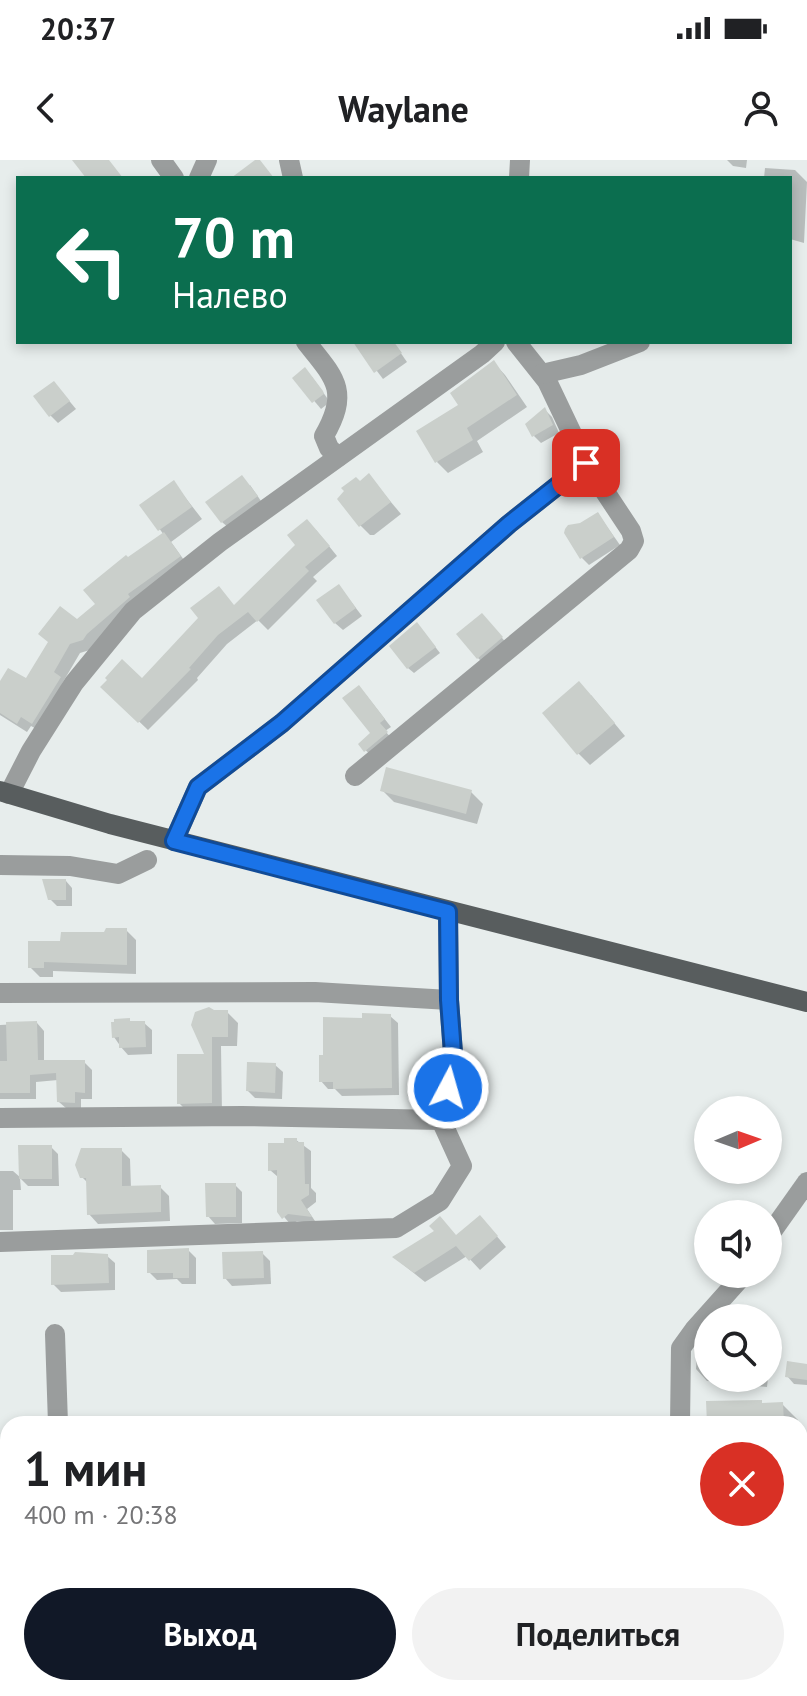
<!DOCTYPE html>
<html lang="ru">
<meta charset="utf-8">
<style>
:root{--surface:#fff;--page:#f2f2f2;--text:#202124;--muted:#757577;--accent:#111827}
body{margin:0;font-family:"PT Sans",sans-serif;background:var(--page);color:var(--text);height:100vh;display:flex;flex-direction:column;font-size:30px;white-space:nowrap}
*{box-sizing:border-box;margin:0}
p{font-size:26px;color:var(--muted)}
.icon{flex:none;width:44px;height:44px;fill:none;stroke:currentColor;stroke-width:2;stroke-linecap:round;stroke-linejoin:round}
.map{position:relative;flex:1;overflow:hidden}
.panel{position:absolute;left:0px;top:1256px;width:808px;height:280px;display:flex;flex-direction:column;background:var(--surface);border-radius:24px 24px 0 0;box-shadow:0 4px 12px #0003}
.panel>*{flex:none}
.top-card{position:absolute;left:16px;top:16px;width:776px;height:168px;border-radius:0px;box-shadow:0 4px 12px #0003;background:#0b6e4f;color:#fff;overflow:hidden}
.needle{width:52px;rotate:88deg}
.buttons{position:absolute;left:694px;top:936px;display:grid;gap:16px}
.buttons a{display:grid;place-items:center;width:88px;height:88px;border-radius:50%;background:var(--surface);box-shadow:0 4px 12px #0003;font-size:40px}
.pin{position:absolute;display:grid;place-items:center;width:68px;height:68px;color:#fff;margin:-34px;border-radius:16px;box-shadow:0 4px 12px #0006}
.me{position:absolute;width:88px;margin:-44px;rotate:6deg;stroke-linejoin:round;filter:drop-shadow(0 0 6px #0008)}
.turn{display:flex;align-items:center;gap:28px;height:168px;padding:0 24px;font-size:36px}
.turn .icon{width:104px;height:104px;stroke-width:2.5}
.turn b{display:block;font-size:56px;line-height:68px}
.round{display:grid;place-items:center;flex:none;width:84px;height:84px;border-radius:42px;background:var(--page)}
.summary{display:flex;align-items:center;justify-content:space-between;height:136px;padding:0 24px}
h1{font-size:48px;font-weight:700;line-height:60px}
.action{display:flex;gap:16px;margin-top:auto;padding:16px 24px}
.action a{flex:1;height:92px;border-radius:48px;background:var(--accent);color:#fff;font-size:32px;font-weight:700;line-height:92px;text-align:center}
.action a+a{background:var(--page);color:var(--text)}
.status{display:flex;justify-content:space-between;align-items:center;height:56px;padding:0 40px;background:var(--surface);direction:ltr}
.status svg{height:22px;fill:currentColor}
header{display:flex;justify-content:space-between;align-items:center;height:104px;padding:0 24px;background:var(--surface);font-size:36px;font-weight:700}
.map>svg:first-child{display:block}
</style>
<div class="status"><b>20:37</b><svg viewBox="0 0 49 12"><path d="M0 12V9h3v3zM5 12V6h3v6zM10 12V3h3v9zM15 12V0h3v12zM26 1h20v11H26zM47 4h2v5h-2z"/></svg></div>
<header><svg class="icon" aria-label="back" viewBox="0 0 24 24"><path d="M15 5l-7 7 7 7"/></svg>Waylane<svg class="icon" aria-label="person" viewBox="0 0 24 24"><circle cx="12" cy="8" r="4"/><path d="M4 21q1-7 8-7t8 7"/></svg></header>
<div class="map">
<svg width="807" height="1536" viewBox="0 0 807 1536">
<rect width="100%" height="100%" fill="#e7edec"/>
<g fill="#0003">
<polygon points="727,0 747,0 746,8 733,6"/>
<polygon points="765,8 795,10 807,22 804,83 790,79 790,18 764,18"/>
<polygon points="355,182 393,182 407,202 383,219"/>
<polygon points="494,203 505,215 527,247 477,281 483,292 448,313 437,302 461,246"/>
<polygon points="312,217 330,242 321,249 295,218"/>
<polygon points="61,231 76,249 58,263 50,255"/>
<polygon points="545,250 552,257 559,273 541,283 534,276"/>
<polygon points="369,316 401,354 374,375 370,375 358,363 360,323"/>
<polygon points="174,323 202,359 171,382 189,407 93,489 80,493 63,522 42,572 31,566 27,572 0,555 0,525 26,521 77,462 98,444 128,400 164,375 142,345"/>
<polygon points="250,325 263,344 230,369 222,362"/>
<polygon points="598,354 620,385 589,405 582,398"/>
<polygon points="316,370 337,396 313,417 317,421 268,470 258,460 227,484 197,518 198,520 148,570 103,527 142,521 235,447"/>
<polygon points="339,426 362,456 343,470 335,463"/>
<polygon points="489,463 509,486 485,505 478,498"/>
<polygon points="422,470 440,493 414,513 408,508"/>
<polygon points="366,535 391,567 385,571 394,581 373,598 360,584 373,573"/>
<polygon points="591,535 625,576 590,605 578,593"/>
<polygon points="382,630 471,632 483,644 477,664 394,642"/>
<polygon points="66,721 72,728 72,746 57,746 50,739"/>
<polygon points="126,770 136,780 136,814 53,811 53,817 40,817 30,807 62,783"/>
<polygon points="227,852 238,863 237,886 221,886 222,953 189,953 179,943 207,896 193,865"/>
<polygon points="390,856 398,863 399,935 342,936 335,929 328,929 321,921 364,860"/>
<polygon points="129,860 132,863 144,863 152,870 152,894 128,895 121,887 114,877"/>
<polygon points="37,863 44,871 44,902 84,902 92,910 92,939 81,939 81,949 67,949 59,942 58,920 36,922 36,939 0,939 0,865"/>
<polygon points="275,905 283,912 282,939 255,938 248,931"/>
<polygon points="296,980 311,991 311,1028 316,1033 316,1042 307,1049 317,1064 297,1061 291,1065 279,1051 278,1017 270,1010 286,984"/>
<polygon points="51,987 58,994 59,1026 28,1026 20,1018 21,1030 13,1030 13,1070 0,1070 0,1011 13,1011 21,1018"/>
<polygon points="121,990 130,999 131,1028 160,1027 169,1036 170,1061 98,1064 89,1054 88,1023 82,1017"/>
<polygon points="235,1025 242,1032 242,1063 215,1064 208,1056"/>
<polygon points="489,1067 506,1087 480,1110 467,1096 425,1122 395,1098"/>
<polygon points="188,1090 196,1098 196,1124 182,1124 177,1119 157,1120 149,1112"/>
<polygon points="262,1093 270,1101 271,1124 232,1126 225,1118"/>
<polygon points="83,1094 107,1096 115,1103 115,1130 61,1132 53,1124 53,1097"/>
<polygon points="697,1192 708,1193 708,1218 768,1218 767,1227 707,1221 696,1209"/>
<polygon points="807,1206 807,1225 794,1224 787,1216"/>
<polygon points="761,1242 764,1245 782,1244 798,1260 798,1264 708,1264"/>
<polygon points="155,1528 227,1528 227,1536 154,1536"/>
<rect x="356" y="1528" width="72" height="8"/>
<polygon points="469,1528 487,1528 487,1533 520,1533 523,1536 469,1536"/>
</g>
<g fill="#cacfcb">
<polygon points="72,0 109,0 123,18 86,18"/>
<polygon points="255,0 260,0 274,18 231,18"/>
<polygon points="353,182 394,182 402,193 374,213"/>
<polygon points="494,200 517,235 467,268 473,280 435,303 416,271 458,245 450,233"/>
<polygon points="305,207 323,231 324,234 312,243 292,218"/>
<polygon points="54,221 70,241 49,257 33,236"/>
<polygon points="545,247 553,265 532,277 525,264"/>
<polygon points="369,313 391,342 359,367 337,339 344,331 341,328 356,317 360,321"/>
<polygon points="242,315 258,336 221,363 205,342"/>
<polygon points="174,320 192,347 158,371 139,345"/>
<polygon points="598,352 614,377 580,399 564,373 565,369 568,365 580,363"/>
<polygon points="307,359 330,386 305,407 309,411 257,462 248,452 218,475 189,508 191,509 138,563 100,527 107,520 105,518 122,499 142,518 198,458 190,448 219,426 234,445 295,385 287,375"/>
<polygon points="164,372 181,396 128,434 130,437 87,474 83,480 70,484 54,512 61,517 32,564 21,557 17,564 0,553 0,521 8,508 26,518 48,482 38,474 60,446 77,459 95,444 83,430 126,395 128,397"/>
<polygon points="339,424 356,448 334,464 316,440"/>
<polygon points="482,453 503,477 477,499 456,474"/>
<polygon points="417,462 436,487 407,509 389,486"/>
<polygon points="579,521 615,563 577,595 542,553"/>
<polygon points="359,525 385,559 380,563 388,572 364,592 358,584 370,573 342,538"/>
<polygon points="386,607 472,630 466,654 380,631"/>
<polygon points="42,719 66,719 66,740 48,740"/>
<polygon points="106,768 127,768 127,805 44,802 44,808 28,808 28,781 60,781 61,772 104,772"/>
<polygon points="209,847 214,850 228,850 228,877 212,877 212,943 177,944 177,894 204,894 191,865 195,852"/>
<polygon points="362,853 391,854 392,928 333,929 333,922 319,922 319,895 323,895 323,857 362,858"/>
<polygon points="130,858 130,861 145,861 146,887 119,888 119,877 112,878 111,862 114,862 114,859"/>
<polygon points="37,861 38,900 85,900 85,933 75,932 75,943 57,942 56,913 30,915 30,933 0,933 0,901 7,901 6,862"/>
<polygon points="247,902 276,903 275,933 246,931"/>
<polygon points="284,978 297,978 297,982 304,982 305,1024 309,1024 309,1035 301,1040 312,1057 288,1054 282,1059 277,1052 277,1010 268,1011 268,983 284,983"/>
<polygon points="18,985 52,985 52,1019 19,1019"/>
<polygon points="81,988 122,988 122,1026 161,1025 161,1052 87,1055 86,1018 80,1018 75,1005"/>
<polygon points="205,1023 236,1023 236,1057 206,1057"/>
<polygon points="480,1055 498,1076 469,1101 456,1086 414,1113 392,1097 434,1071 429,1066 440,1056 456,1075"/>
<polygon points="189,1088 189,1118 173,1118 173,1113 147,1113 147,1090"/>
<polygon points="263,1091 264,1118 223,1119 222,1092"/>
<polygon points="75,1092 108,1094 109,1123 51,1125 51,1095 73,1095"/>
<polygon points="787,1201 807,1204 807,1220 785,1217"/>
<polygon points="762,1240 762,1243 783,1242 784,1264 707,1264 706,1241"/>
</g>
<g fill="none" stroke-linecap="round" stroke-linejoin="round">
<g stroke="#9a9d9d" stroke-width="20">
<polyline points="161,0 174,18"/>
<polyline points="289,0 293,18"/>
<polyline points="199,18 207,0"/>
<polyline points="519,18 520,0"/>
<path d="M306 182C335 218 350 231 324 276L329 288 338 297"/>
<polyline points="516,182 547,221 586,303"/>
<polyline points="542,214 581,205 640,182"/>
<polyline points="9,634 31,591 74,523 133,451 220,382 482,194 495,182"/>
<polyline points="174,681 198,627 282,563 509,364 586,303 631,371 634,381 629,390 355,616"/>
<polyline points="0,705 70,706 118,714 147,700"/>
<polyline points="0,833 315,832 449,840"/>
<polyline points="0,958 242,956 441,960 453,893 449,840 448,752"/>
<polyline points="768,1077 807,1022"/>
<polyline points="0,1082 396,1068 440,1041 462,1006 441,960"/>
<polyline points="55,1174 58,1264"/>
<polyline points="680,1264 681,1188 694,1170 744,1114"/>
<polyline points="0,1326 8,1324"/>
<polyline points="0,1430 8,1430"/>
</g>
<polyline stroke="#585d5e" stroke-width="20" points="0,631 110,664 807,842"/>
</g>
<g fill="none" stroke-linecap="round" stroke-linejoin="round">
<defs>
<polyline id="route" points="448,928 453,893 449,840 448,752 174,681 198,627 282,563 509,364 586,303"/>
</defs>
<use href="#route" stroke="#114b97" stroke-width="20"/>
<use href="#route" stroke="#1a73e8" stroke-width="14"/>
</g>
</svg>
<div class="buttons">
<a><svg class="needle" viewBox="-14 -14 28 28"><path d="M0-13l5 13h-10z" fill="#e53935"/><path d="M0 13l5-13h-10z" fill="#757577"/></svg></a>
<a><svg class="icon" aria-label="sound" viewBox="0 0 24 24"><path d="M4 9h4l5-4v14l-5-4H4zM17 9q2 3 0 6"/></svg></a>
<a><svg class="icon" aria-label="search" viewBox="0 0 24 24"><circle cx="10" cy="10" r="6"/><path d="M15 15l6 6"/></svg></a>
</div>
<div class="pin" style="left:586px;top:303px;background:#d93025"><svg class="icon" aria-label="arrive" viewBox="0 0 24 24"><path d="M6 21V4h12l-3 4 3 4H6"/></svg></div>
<svg class="me" style="left:448px;top:928px" viewBox="-20 -20 40 40"><circle r="17" fill="#1a73e8" stroke="#fff" stroke-width="3"/><path d="M0-11L8 9 0 5-8 9z" fill="#fff"/></svg>
<div class="top-card">
<div class="turn"><svg class="icon" aria-label="left" viewBox="0 0 24 24"><path d="M17 20v-9H6M10 6l-5 5 5 5"/></svg><div><b>70 m</b>Налево</div></div>
</div>
<section class="panel">
<div class="summary"><div><h1>1 мин</h1><p>400 m · 20:38</p></div><a class="round" style="background:#d93025;color:#fff"><svg class="icon" aria-label="close" viewBox="0 0 24 24"><path d="M6 6l12 12M18 6L6 18"/></svg></a></div>
<div class="action"><a>Выход</a><a>Поделиться</a></div>
</section>
</div>
